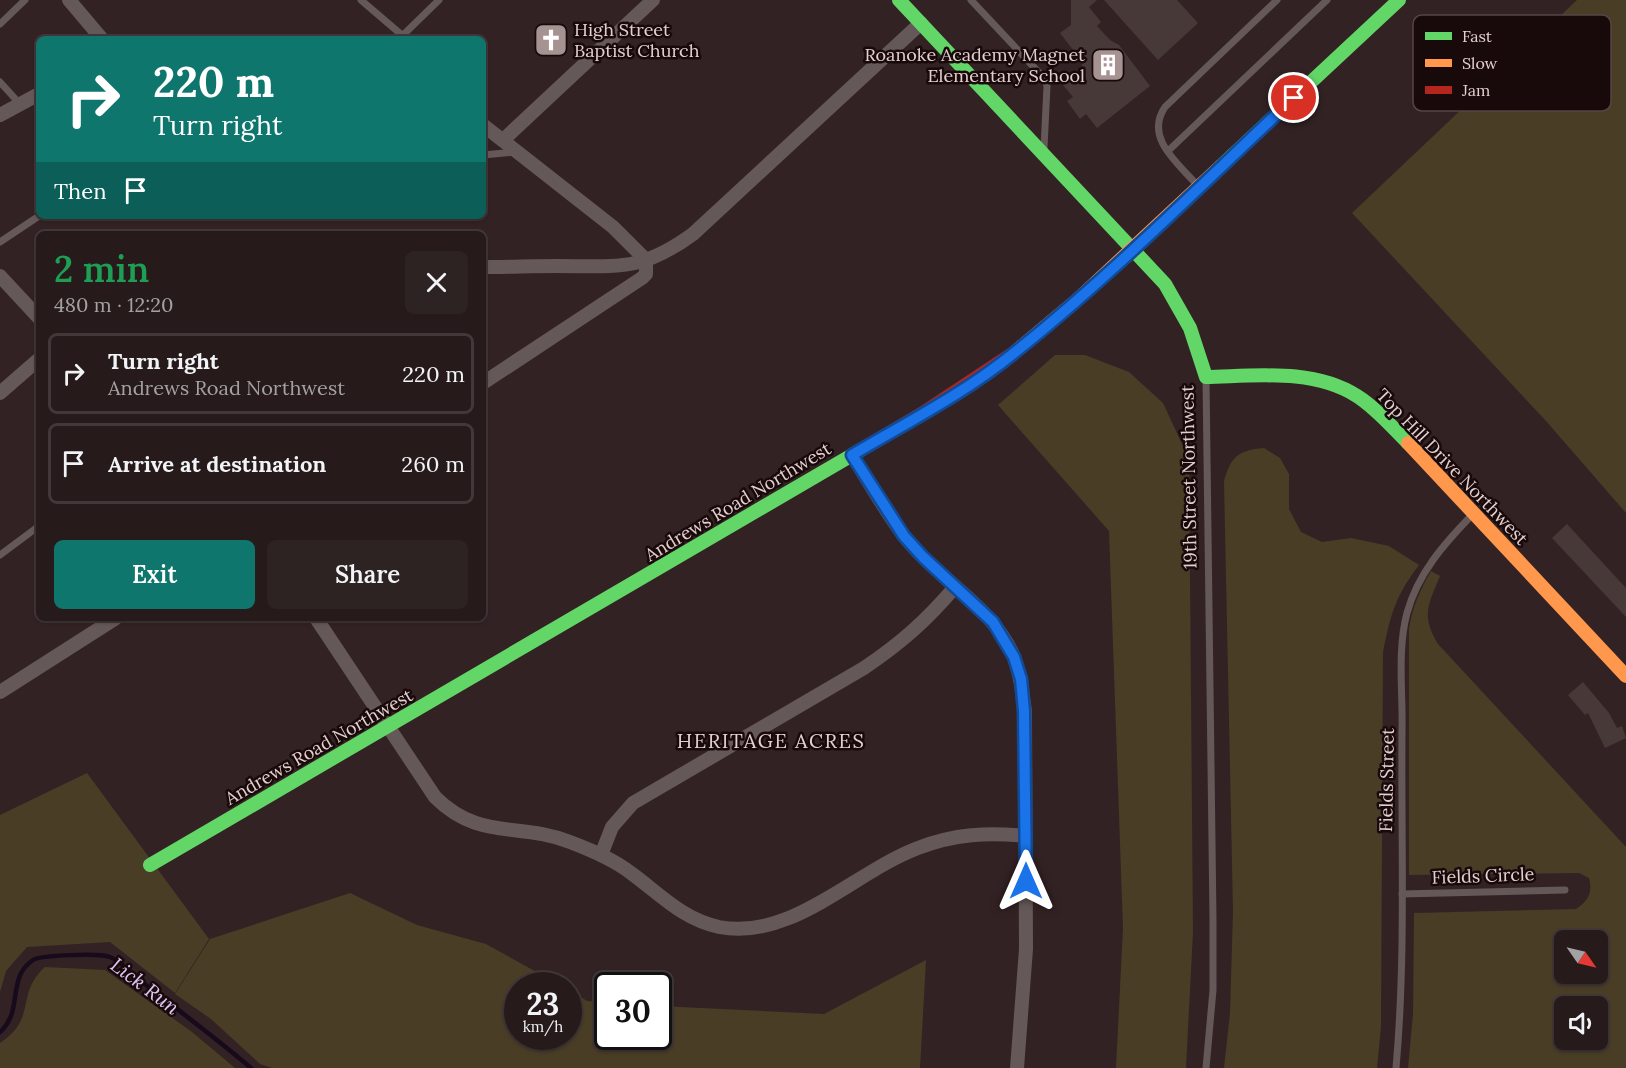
<!DOCTYPE html>
<meta charset="utf-8">
<style>
:root{--surface:#261a1a;--page:#2e2323;--text:#f1f3f6;--muted:#a4a1a2;--line:#423839;--accent:#0f766e}
body{margin:0;font-family:Lora,serif;background:var(--page);color:var(--text);height:100vh;display:flex;flex-direction:column;font-size:22px;white-space:nowrap}
*{box-sizing:border-box;margin:0}
p{font-size:20px;color:var(--muted)}
.icon{flex:none;width:33px;height:33px;fill:none;stroke:currentColor;stroke-width:2;stroke-linecap:round;stroke-linejoin:round}
.map{position:relative;flex:1;overflow:hidden}
.drawer{position:absolute;left:36px;top:231px;width:450px;height:390px;display:flex;flex-direction:column;background:var(--surface);border-radius:9px;box-shadow:0 2px 4px #0004,0 0 0 2px var(--line)}
.drawer>*{flex:none}
.hud{position:absolute;left:36px;top:36px;width:450px;height:183px;border-radius:9px;box-shadow:0 2px 4px #0004,0 0 0 2px var(--line);background:#0f766e;color:#fff;overflow:hidden}
.needle{width:39px;rotate:124deg}
.tools{position:absolute;left:1554px;top:930px;display:grid;gap:12px}
.tools a{display:grid;place-items:center;width:54px;height:54px;border-radius:9px;background:var(--surface);box-shadow:0 2px 4px #0004,0 0 0 2px var(--line);font-size:30px}
.speed{position:absolute;left:504px;top:972px;display:flex;gap:12px;font-size:30px;font-weight:700;text-align:center}
.speed>*{display:grid;place-content:center;width:78px;height:78px;border-radius:50%;background:var(--surface);box-shadow:0 2px 4px #0004,0 0 0 2px var(--line);line-height:1}
.speed small{font-size:15px;font-weight:400}
.speed .limit{border:3px solid #111;border-radius:9px;background:#fff;color:#111}
.pin{position:absolute;display:grid;place-items:center;width:51px;height:51px;color:#fff;margin:-26px;border:3px solid #fff;border-radius:50%;box-shadow:0 2px 6px #0007}
.me{position:absolute;width:66px;margin:-33px;rotate:0deg;stroke-linejoin:round;filter:drop-shadow(0 0 4px #0008)}
.turn{display:flex;align-items:center;gap:21px;height:126px;padding:0 18px;font-size:27px}
.turn .icon{width:78px;height:78px;stroke-width:2.5}
.turn b{display:block;font-size:42px;line-height:51px}
.then{display:flex;align-items:center;height:57px;padding:0 18px;background:#0003;gap:12px;font-size:22px}
.round{display:grid;place-items:center;flex:none;width:63px;height:63px;border-radius:9px;background:var(--page)}
.overview{display:flex;align-items:center;justify-content:space-between;height:102px;padding:0 18px}
h1{font-size:36px;font-weight:600;line-height:45px;color:#1e9e55}
.button{display:flex;gap:12px;margin-top:auto;padding:12px 18px}
.button a{flex:1;height:69px;border-radius:9px;background:var(--accent);color:#fff;font-size:24px;font-weight:600;line-height:69px;text-align:center}
.button a+a{background:var(--page);color:var(--text)}
ul{padding:0;list-style:none}
li{display:flex;align-items:center;gap:18px;height:81px;margin:0 12px 9px;padding:0 6px;border:3px solid var(--line);border-radius:9px}
li div{flex:1}
li b{display:block;font-size:22px}
li em{font-style:normal}
.map>svg:first-child{display:block}
</style>
<div class="map">
<svg width="1626" height="1068" viewBox="0 0 1626 1068">
<rect width="100%" height="100%" fill="#332223"/>
<g fill="#493d26" fill-rule="evenodd">
<polygon points="1577,0 1626,0 1626,513 1546,421 1352,213"/>
<polygon points="1055,355 1085,355 1129,372 1163,403 1189,459 1193,932 1186,1068 1116,1068 1123,928 1109,531 998,405"/>
<path d="M1264 448 1280 458 1289 474V509L1301 532 1322 542 1351 538 1389 546 1419 565C1395 597 1391 613 1383 652L1381 1027 1377 1068H1224L1230 1013 1233 911 1224 481C1231 457 1238 450 1264 448Z"/>
<path d="M1431 571 1440 576C1428 605 1421 616 1438 644L1626 847V1068H1408L1413 1014 1414 913 1576 909C1588 901 1593 893 1589 878L1579 873 1409 875V629C1412 608 1420 590 1431 571ZM1598 940V974H1564V940ZM1598 1006V1040H1564V1006Z"/>
<polygon points="87,773 209,939 175,993 110,942 27,947 6,971 0,992 0,815"/>
<polygon points="350,893 417,925 486,944 560,985 518,986 518,1036 568,1036 569,990 587,1001 607,1002 608,1036 658,1036 659,1006 824,1014 926,960 920,1068 272,1068 260,1064 211,1019 175,994 210,939"/>
<path d="M45 967 105 970 192 1032 235 1068H0V1043C38 1018 15 994 45 967Z"/>
</g>
<g fill="none" stroke-linecap="round" stroke-linejoin="round">
<path stroke="#170a1c" stroke-width="4.5" d="M0 1032C24 1011 6 978 33 960 40 955 100 953 110 957 121 961 137 978 146 985 182 1013 217 1039 251 1068"/>
</g>
<g fill="#463937">
<polygon points="1071,0 1097,0 1089,7 1101,22 1097,26 1110,40 1119,45 1150,86 1097,128 1086,114 1080,119 1067,101 1073,97 1063,85 1083,69 1080,59 1060,33 1071,25"/>
<polygon points="1104,0 1177,0 1198,23 1158,60"/>
<polygon points="1567,524 1626,588 1626,617 1552,538"/>
<polygon points="1583,682 1609,713 1617,728 1622,726 1626,738 1605,748 1588,713 1585,715 1568,695"/>
</g>
<g fill="none" stroke-linecap="round" stroke-linejoin="round">
<g stroke="#655858" stroke-width="7">
<polyline points="361,0 403,36"/>
<polyline points="971,0 1044,78 1047,86 1044,148"/>
<polyline points="0,24 25,0"/>
<polyline points="399,39 439,0"/>
<polyline points="0,82 20,104"/>
<polyline points="1168,151 1327,0"/>
<polyline points="483,155 516,152"/>
<path d="M1197 185C1178 163 1144 138 1165 107L1277 0"/>
<polyline points="0,242 39,216"/>
<polyline points="1206,379 1213,919 1213,990 1206,1068"/>
<polyline points="0,555 39,526"/>
<polyline points="1402,894 1565,890"/>
<path d="M1396 1068C1406 956 1401 843 1402 731 1403 693 1397 650 1407 613 1418 573 1444 544 1472 515"/>
</g>
<g stroke="#655858" stroke-width="14">
<polyline points="69,0 102,39"/>
<polyline points="0,115 39,94"/>
<polyline points="483,125 613,227 646,260"/>
<polyline points="503,140 653,0"/>
<path d="M483 267C508 267 533 266 557 266 618 266 641 272 693 234L921 23"/>
<polyline points="0,276 39,318"/>
<polyline points="483,383 642,278 646,274 646,260"/>
<polyline points="0,393 39,359"/>
<path d="M852 455C869 482 885 511 904 536 937 579 993 606 1014 657 1021 675 1022 692 1025 711L1026 949 1017 1068"/>
<path d="M316 618 435 797C479 841 519 822 570 842 591 850 613 859 631 873 660 894 682 919 719 927 792 941 854 872 918 848 954 834 988 832 1026 836"/>
<polyline points="0,692 116,618"/>
<path d="M601 855 612 827 633 803 864 668C901 643 926 621 955 587"/>
</g>
<g stroke="#63d668" stroke-width="14">
<path d="M899 0 1165 284 1190 328 1206 377C1255 376 1313 368 1357 396 1376 408 1392 427 1408 443"/>
<polyline points="1221,166 1399,0"/>
<polyline points="150,865 859,451"/>
</g>
<g stroke="#ff974d" stroke-width="14">
<polyline points="1015,352 1077,300 1221,166"/>
<polyline points="1408,443 1626,676"/>
</g>
<polyline stroke="#b3261e" stroke-width="14" points="859,451 923,413 1015,352"/>
</g>
<g fill="none" stroke-linecap="round" stroke-linejoin="round">
<defs>
<path id="route" d="M1026 881 1024 711 1021 679 1014 657 993 622 923 557 904 536 852 455C906 423 965 393 1014 353 1112 275 1203 183 1294 98"/>
</defs>
<use href="#route" stroke="#114b97" stroke-width="15"/>
<use href="#route" stroke="#1a73e8" stroke-width="10"/>
</g>
<defs>
<symbol id="church-square" viewBox="-11 -11 22 22"><rect x="-9" y="-9" width="18" height="18" rx="4" fill="#a79292" stroke="#180a0b"/><path d="M-1.2-6h2.4v3.5h3.3v2.4h-3.3V6h-2.4V-.1h-3.3v-2.4h3.3Z" fill="#fff"/></symbol>
<symbol id="building-square" viewBox="-11 -11 22 22"><rect x="-9" y="-9" width="18" height="18" rx="4" fill="#a79292" stroke="#180a0b"/><path d="M-4-6H4V6H1V3H-1V6H-4ZM-2.5-4.3h1.7v1.8h-1.7ZM.8-4.3h1.7v1.8H.8ZM-2.5-1h1.7V.8h-1.7ZM.8-1h1.7V.8H.8Z" fill="#fff"/></symbol>
</defs>
<g fill-rule="evenodd">
<use href="#church-square" x="532" y="21" width="38" height="38"/>
<use href="#building-square" x="1089" y="46" width="38" height="38"/>
</g>
<g text-anchor="middle" stroke-width="5" stroke-linejoin="round" paint-order="stroke">
<g font-size="18" fill="#e5cece" stroke="#180a0b" text-anchor="start">
<text x="574" y="36">High Street<tspan x="574" dy="21">Baptist Church</tspan></text>
<text x="1085" y="61" text-anchor="end">Roanoke Academy Magnet<tspan x="1085" dy="21">Elementary School</tspan></text>
</g>
<g font-size="18" fill="#e5cece" stroke="#180a0b">
<text transform="translate(1452 467) rotate(46)" y="6">Top Hill Drive Northwest</text>
<text transform="translate(1189 477) rotate(-91)" y="6">19th Street Northwest</text>
<text transform="translate(738 502) rotate(-31)" y="6">Andrews Road Northwest</text>
<text transform="translate(319 747) rotate(-30)" y="6">Andrews Road Northwest</text>
<text transform="translate(1387 780) rotate(-89)" y="6">Fields Street</text>
<text transform="translate(1483 876) rotate(-2)" y="6">Fields Circle</text>
</g>
<g font-size="20" letter-spacing="1.5" fill="#e5cece" stroke="#180a0b">
<text x="771" y="748">HERITAGE ACRES</text>
</g>
<g font-size="20" font-style="italic" fill="#e1c4f5" stroke="#180a0b">
<text transform="translate(145 986) rotate(37)" y="7">Lick Run</text>
</g>
</g>
<rect x="1413" y="15" width="198" height="96" rx="9" fill="#180a0b" stroke="#564546" stroke-width="1.5"/>
<rect x="1425" y="32" width="27" height="8" fill="#63d668"/>
<rect x="1425" y="59" width="27" height="8" fill="#ff974d"/>
<rect x="1425" y="86" width="27" height="8" fill="#b3261e"/>
<g font-size="16" fill="#e5cece">
<text x="1462" y="42">Fast</text>
<text x="1462" y="69">Slow</text>
<text x="1462" y="96">Jam</text>
</g>
</svg>
<div class="tools">
<a><svg class="needle" viewBox="-14 -14 28 28"><path d="M0-13l5 13h-10z" fill="#e53935"/><path d="M0 13l5-13h-10z" fill="#a4a1a2"/></svg></a>
<a><svg class="icon" aria-label="sound" viewBox="0 0 24 24"><path d="M4 9h4l5-4v14l-5-4H4zM17 9q2 3 0 6"/></svg></a>
</div>
<div class="speed"><div>23<small>km/h</small></div><div class="limit">30</div></div>
<div class="pin" style="left:1294px;top:98px;background:#d93025"><svg class="icon" aria-label="arrive" viewBox="0 0 24 24"><path d="M6 21V4h12l-3 4 3 4H6"/></svg></div>
<svg class="me" style="left:1026px;top:881px" viewBox="-20 -20 40 40"><path d="M0-17L14 15 0 8-14 15z" fill="#1a73e8" stroke="#fff" stroke-width="4"/></svg>
<div class="hud">
<div class="turn"><svg class="icon" aria-label="right" viewBox="0 0 24 24"><path d="M7 20v-9h11M14 6l5 5-5 5"/></svg><div><b>220 m</b>Turn right</div></div>
<div class="then">Then<svg class="icon" aria-label="arrive" viewBox="0 0 24 24"><path d="M6 21V4h12l-3 4 3 4H6"/></svg></div>
</div>
<section class="drawer">
<div class="overview"><div><h1>2 min</h1><p>480 m · 12:20</p></div><a class="round"><svg class="icon" aria-label="close" viewBox="0 0 24 24"><path d="M6 6l12 12M18 6L6 18"/></svg></a></div>
<ul>
<li><svg class="icon" aria-label="right" viewBox="0 0 24 24"><path d="M7 20v-9h11M14 6l5 5-5 5"/></svg><div><b>Turn right</b><p>Andrews Road Northwest</p></div><em>220 m</em></li>
<li><svg class="icon" aria-label="arrive" viewBox="0 0 24 24"><path d="M6 21V4h12l-3 4 3 4H6"/></svg><div><b>Arrive at destination</b></div><em>260 m</em></li>
</ul>
<div class="button"><a>Exit</a><a>Share</a></div>
</section>
</div>
